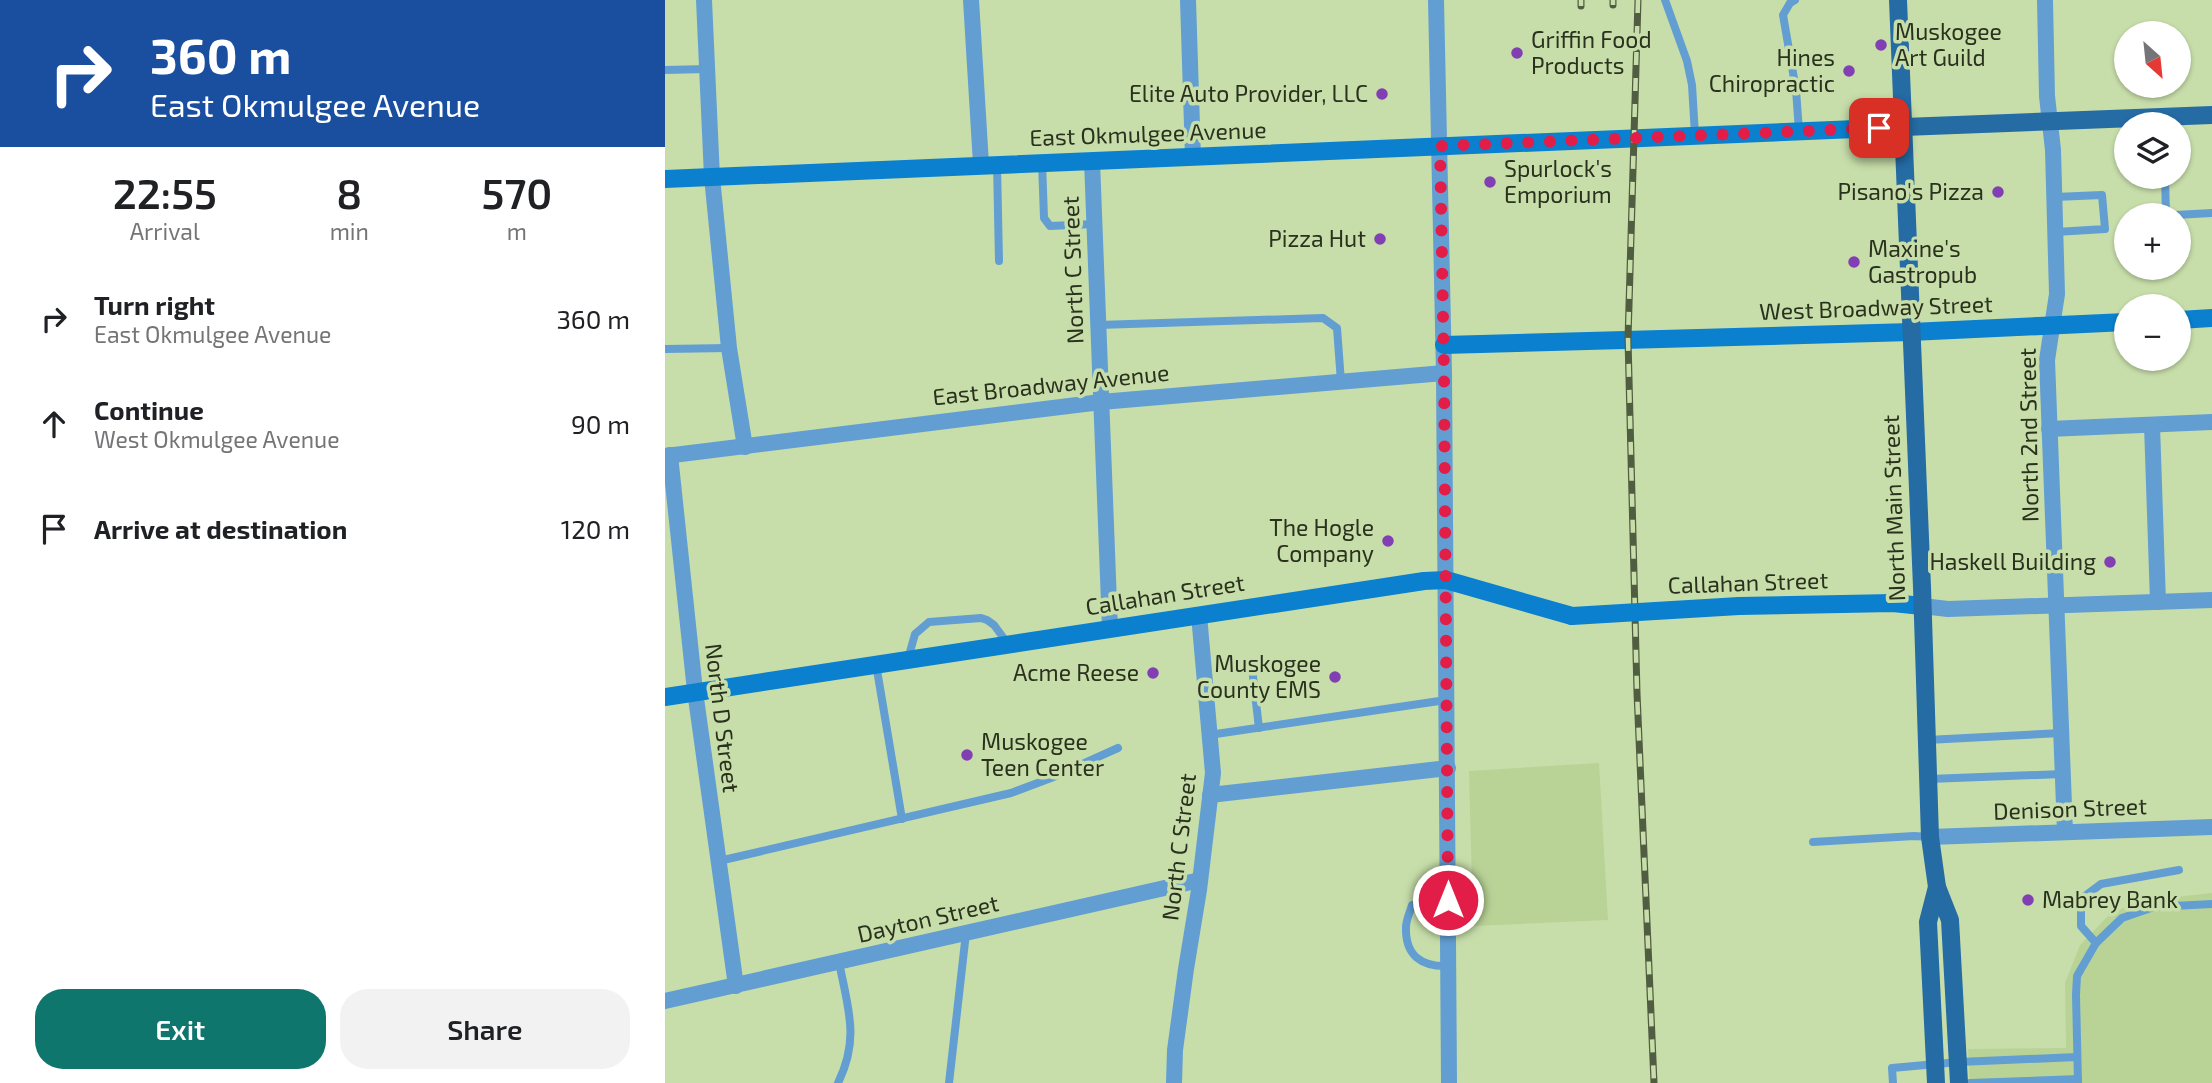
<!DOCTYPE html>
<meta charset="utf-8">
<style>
:root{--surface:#fff;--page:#f2f2f2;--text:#202124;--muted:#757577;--accent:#0f766e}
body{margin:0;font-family:"Exo 2",sans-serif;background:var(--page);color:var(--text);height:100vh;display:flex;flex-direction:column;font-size:26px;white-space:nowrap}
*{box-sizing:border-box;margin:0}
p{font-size:23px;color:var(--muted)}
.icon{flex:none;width:38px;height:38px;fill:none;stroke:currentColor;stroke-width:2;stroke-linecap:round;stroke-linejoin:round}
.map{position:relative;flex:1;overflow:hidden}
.side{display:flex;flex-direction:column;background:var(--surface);width:665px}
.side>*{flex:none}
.hud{background:#1a4fa0;color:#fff;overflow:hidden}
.needle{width:46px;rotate:153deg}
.tools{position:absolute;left:1449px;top:21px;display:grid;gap:14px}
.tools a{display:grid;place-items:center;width:77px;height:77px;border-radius:50%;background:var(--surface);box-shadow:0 2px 5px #0004;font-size:35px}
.pin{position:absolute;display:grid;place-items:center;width:60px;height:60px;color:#fff;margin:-30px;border-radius:14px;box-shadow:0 4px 10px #0006}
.me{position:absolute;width:77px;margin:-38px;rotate:0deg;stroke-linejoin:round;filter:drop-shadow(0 0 5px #0008)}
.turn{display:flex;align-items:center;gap:24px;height:147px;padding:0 35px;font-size:32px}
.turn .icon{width:91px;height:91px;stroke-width:2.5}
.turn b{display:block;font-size:49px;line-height:60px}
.eta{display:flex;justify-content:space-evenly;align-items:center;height:119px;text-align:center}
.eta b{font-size:42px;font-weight:600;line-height:49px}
.cta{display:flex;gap:14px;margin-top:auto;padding:14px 35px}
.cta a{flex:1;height:80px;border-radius:28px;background:var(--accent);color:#fff;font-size:28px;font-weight:600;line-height:80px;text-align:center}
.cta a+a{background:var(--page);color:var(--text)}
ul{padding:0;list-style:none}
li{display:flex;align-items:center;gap:21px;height:105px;padding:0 35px}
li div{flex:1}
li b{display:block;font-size:26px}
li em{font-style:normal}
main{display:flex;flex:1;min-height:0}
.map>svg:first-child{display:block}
</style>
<main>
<section class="side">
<div class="hud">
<div class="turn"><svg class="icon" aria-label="right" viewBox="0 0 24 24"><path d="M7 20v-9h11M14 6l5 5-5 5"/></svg><div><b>360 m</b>East Okmulgee Avenue</div></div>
</div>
<div class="eta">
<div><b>22:55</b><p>Arrival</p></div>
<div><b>8</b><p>min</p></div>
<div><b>570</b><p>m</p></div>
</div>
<ul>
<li><svg class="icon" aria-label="right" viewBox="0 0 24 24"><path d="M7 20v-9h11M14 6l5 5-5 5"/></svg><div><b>Turn right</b><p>East Okmulgee Avenue</p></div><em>360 m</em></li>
<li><svg class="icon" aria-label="ahead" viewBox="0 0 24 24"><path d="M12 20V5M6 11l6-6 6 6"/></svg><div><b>Continue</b><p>West Okmulgee Avenue</p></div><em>90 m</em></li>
<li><svg class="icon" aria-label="arrive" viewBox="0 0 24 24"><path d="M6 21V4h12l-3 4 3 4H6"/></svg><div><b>Arrive at destination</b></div><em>120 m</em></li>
</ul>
<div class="cta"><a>Exit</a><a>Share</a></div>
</section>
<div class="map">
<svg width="1547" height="1083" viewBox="0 0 1547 1083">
<rect width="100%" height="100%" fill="#c7deaa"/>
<g fill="#b9d397">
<polygon points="934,763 943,920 808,926 804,771"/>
<polygon points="1547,893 1547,1083 1305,1083 1303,1049 1401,1048 1400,983 1415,945 1445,914 1473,901"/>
</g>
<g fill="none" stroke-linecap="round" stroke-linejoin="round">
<g stroke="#639ed3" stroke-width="8">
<polyline points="1000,0 1022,61 1027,85 1030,135"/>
<polyline points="1130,0 1125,3 1118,15 1131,90 1134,131"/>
<polyline points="0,70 42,69"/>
<polyline points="377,162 379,218 385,226 429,224"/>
<polyline points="332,164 334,261"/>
<polyline points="1500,177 1501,215"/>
<polyline points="1390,197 1437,195 1440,229 1391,232"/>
<polyline points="1510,215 1547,213"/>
<polyline points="433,325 658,318 672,328 676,382"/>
<polyline points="0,349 64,348"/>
<polyline points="243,659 250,634 264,622 316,618 322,620 329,625 343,644"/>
<polyline points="211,664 237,819"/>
<polyline points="587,668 594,728"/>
<polyline points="544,735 781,700"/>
<polyline points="1262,740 1396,733"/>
<polyline points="1264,779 1398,774"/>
<polyline points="1148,842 1249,836 1265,837"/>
<polyline points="54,861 346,793 386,778 453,748"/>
<path d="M783 900 766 899 747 905C745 912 741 920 741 927 740 956 757 967 783 966"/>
<polyline points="1431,943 1416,926 1416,899 1436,884 1514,870"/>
<path d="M173 1083C195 1038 183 1009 174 962"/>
<polyline points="284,1083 301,933"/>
<polyline points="1228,1083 1227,1068 1294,1062 1412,1057"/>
<polyline points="1305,1083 1413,1079"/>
<polyline points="1413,1083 1411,995 1412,976 1431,943 1457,918 1489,907 1547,904"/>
</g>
<g stroke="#639ed3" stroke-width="16">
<polyline points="39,0 47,177 64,348 80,447"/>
<polyline points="306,0 316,164"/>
<polyline points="523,0 528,157"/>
<polyline points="771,0 779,373 784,1083"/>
<polyline points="1380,0 1382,96 1388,150 1392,294 1382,360 1400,832"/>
<polyline points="427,161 445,629"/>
<polyline points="1487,425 1493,602"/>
<polyline points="1384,429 1547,422"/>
<polyline points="5,455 30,691 71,986"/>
<polyline points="0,456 436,402 779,373"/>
<polyline points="1257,606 1283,609 1547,600"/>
<polyline points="545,795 783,768"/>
<polyline points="1265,837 1547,827"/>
<polyline points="0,1001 535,880"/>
<polyline points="509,1083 510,1050 521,969 534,890 548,773 534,615"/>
</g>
<g stroke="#0a80cf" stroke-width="18">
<polyline points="0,179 1239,127"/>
<polyline points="1514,320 1547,318"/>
<polyline points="779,345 1246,332 1461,322"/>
<polyline points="1074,606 1228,603 1257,606"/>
<polyline points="0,697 759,581 781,580 907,616"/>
</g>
<g stroke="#256ba4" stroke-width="18">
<polyline points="1233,0 1257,587 1265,837 1272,887 1285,920 1294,1083"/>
<polyline points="1239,127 1547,115"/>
<polyline points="1271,1083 1263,922 1272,887"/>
</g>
<defs>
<g id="rail">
<polyline points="916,0 916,6"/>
<polyline points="973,0 963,339 972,693 989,1083"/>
<polyline points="948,5 948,0"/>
</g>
</defs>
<use href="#rail" stroke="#515d41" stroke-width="7"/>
<use href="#rail" stroke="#c7deaa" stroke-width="4.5" stroke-dasharray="13" stroke-linecap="butt"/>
<polyline stroke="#0a80cf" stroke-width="18" points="907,616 1074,606"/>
</g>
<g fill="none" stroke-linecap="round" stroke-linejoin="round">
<polyline stroke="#e11d48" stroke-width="12" stroke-dasharray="0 21.6" points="783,900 779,373 775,146 1214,128"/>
</g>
<g fill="#813fb3" stroke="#c7deaa" stroke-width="2.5">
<circle cx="1216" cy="45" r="7"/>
<circle cx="852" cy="53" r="7"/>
<circle cx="1184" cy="71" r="7"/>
<circle cx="717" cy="94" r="7"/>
<circle cx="825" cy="182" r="7"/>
<circle cx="1333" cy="192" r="7"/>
<circle cx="715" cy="239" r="7"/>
<circle cx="1189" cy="262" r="7"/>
<circle cx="723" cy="541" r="7"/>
<circle cx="1445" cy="562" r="7"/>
<circle cx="488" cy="673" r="7"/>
<circle cx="670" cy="677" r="7"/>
<circle cx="302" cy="755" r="7"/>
<circle cx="1363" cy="900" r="7"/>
</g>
<g text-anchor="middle" stroke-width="7" stroke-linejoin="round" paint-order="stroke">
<g font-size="23" fill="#2a321e" stroke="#c7deaa" text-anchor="end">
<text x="1230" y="40" text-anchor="start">Muskogee<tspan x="1230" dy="26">Art Guild</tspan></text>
<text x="866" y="48" text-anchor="start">Griffin Food<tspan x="866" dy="26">Products</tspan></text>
<text x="1170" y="66">Hines<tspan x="1170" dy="26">Chiropractic</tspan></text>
<text x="703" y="102">Elite Auto Provider, LLC</text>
<text x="839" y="177" text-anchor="start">Spurlock's<tspan x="839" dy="26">Emporium</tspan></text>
<text x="1319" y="200">Pisano's Pizza</text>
<text x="701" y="247">Pizza Hut</text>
<text x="1203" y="257" text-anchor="start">Maxine's<tspan x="1203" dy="26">Gastropub</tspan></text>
<text x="709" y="536">The Hogle<tspan x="709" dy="26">Company</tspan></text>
<text x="1431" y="570">Haskell Building</text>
<text x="656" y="672">Muskogee<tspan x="656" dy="26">County EMS</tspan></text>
<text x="474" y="681">Acme Reese</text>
<text x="316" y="750" text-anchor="start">Muskogee<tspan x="316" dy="26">Teen Center</tspan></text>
<text x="1377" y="908" text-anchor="start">Mabrey Bank</text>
</g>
<g font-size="23" fill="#2a321e" stroke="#c7deaa">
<text transform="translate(483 134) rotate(-2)" y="8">East Okmulgee Avenue</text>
<text transform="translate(408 270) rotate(-92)" y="8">North C Street</text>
<text transform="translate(1211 308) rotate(-2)" y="8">West Broadway Street</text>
<text transform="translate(386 385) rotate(-6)" y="8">East Broadway Avenue</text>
<text transform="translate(1364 435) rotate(-91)" y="8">North 2nd Street</text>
<text transform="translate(1229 508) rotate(-92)" y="8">North Main Street</text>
<text transform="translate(1083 583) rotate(-2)" y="8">Callahan Street</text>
<text transform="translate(500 595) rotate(-9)" y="8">Callahan Street</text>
<text transform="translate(57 718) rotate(83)" y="8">North D Street</text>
<text transform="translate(1405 809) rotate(-2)" y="8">Denison Street</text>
<text transform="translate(514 847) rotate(-83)" y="8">North C Street</text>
<text transform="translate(263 919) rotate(-13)" y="8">Dayton Street</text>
</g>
</g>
</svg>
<div class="tools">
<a><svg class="needle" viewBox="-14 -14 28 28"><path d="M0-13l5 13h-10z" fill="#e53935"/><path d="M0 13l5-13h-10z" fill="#757577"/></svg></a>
<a><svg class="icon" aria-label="layers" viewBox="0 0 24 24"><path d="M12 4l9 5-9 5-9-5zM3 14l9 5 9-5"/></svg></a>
<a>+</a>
<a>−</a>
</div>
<div class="pin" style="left:1214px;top:128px;background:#d93025"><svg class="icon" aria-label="arrive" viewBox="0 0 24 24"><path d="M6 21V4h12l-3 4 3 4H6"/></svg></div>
<svg class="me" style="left:783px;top:900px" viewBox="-20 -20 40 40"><circle r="17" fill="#e11d48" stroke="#fff" stroke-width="3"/><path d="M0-11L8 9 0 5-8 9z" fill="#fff"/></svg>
</div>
</main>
